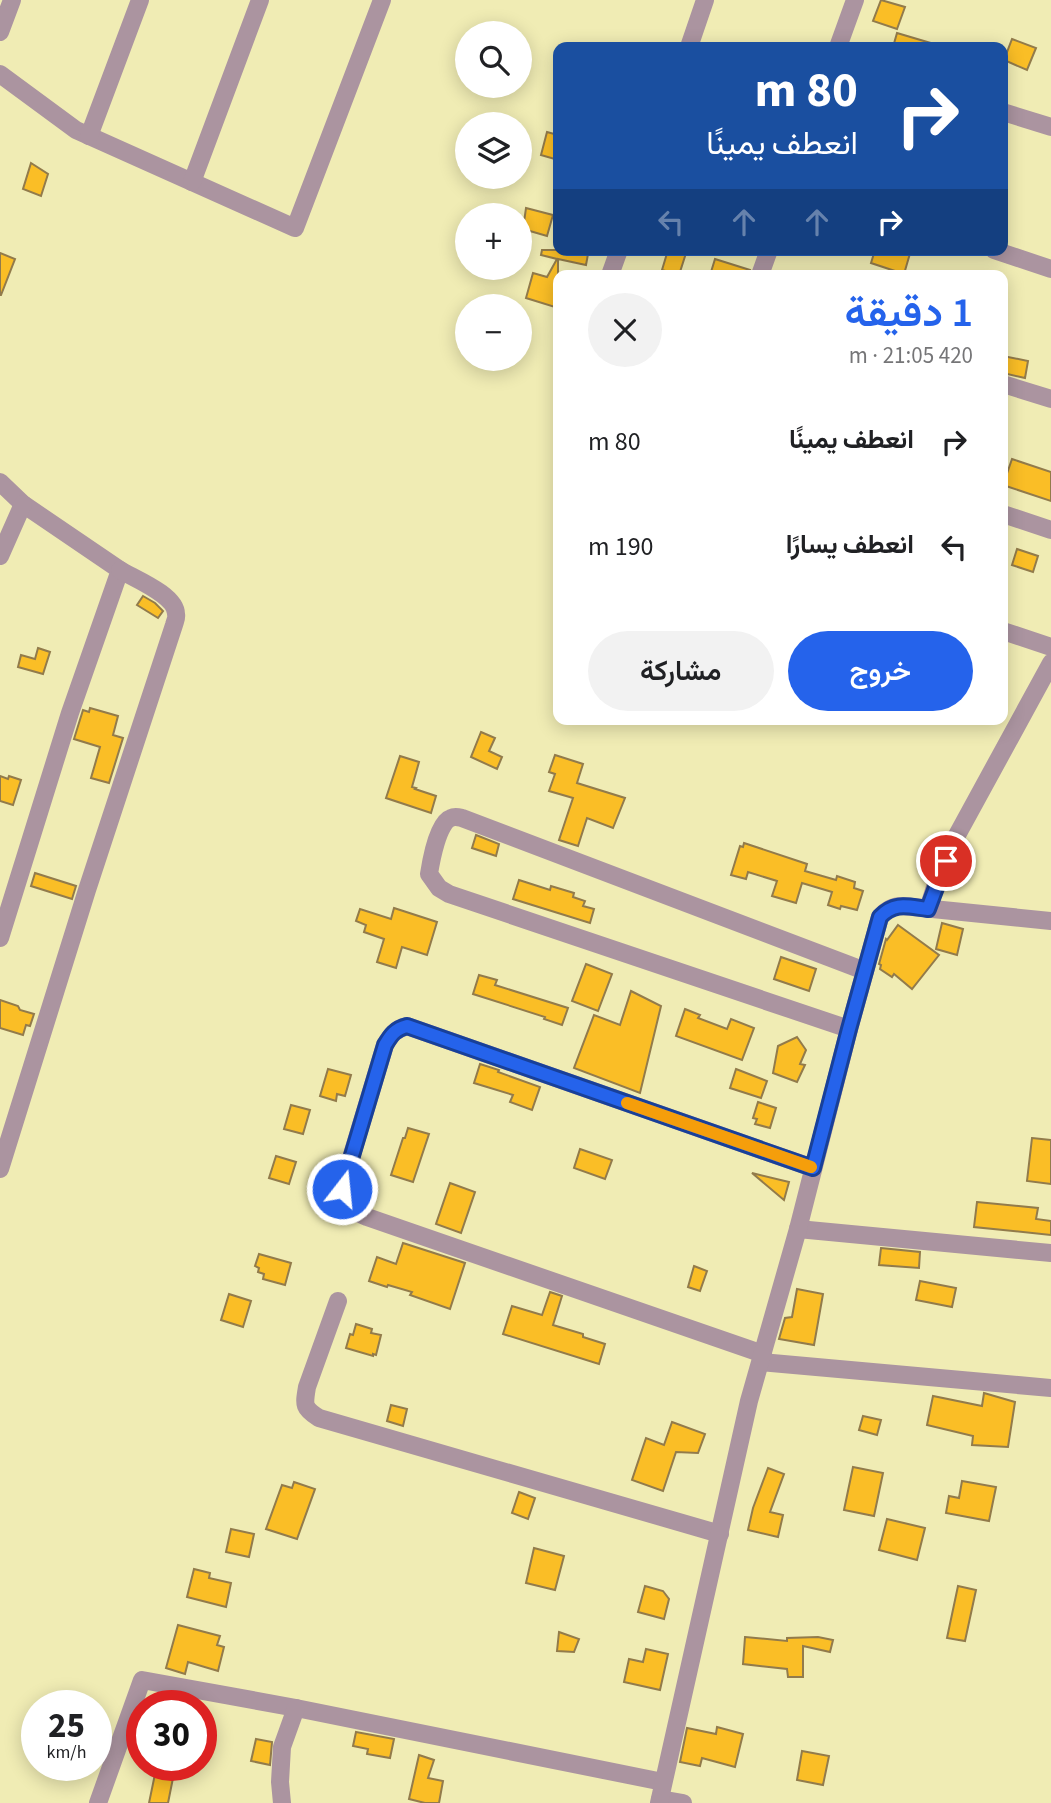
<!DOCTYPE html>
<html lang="ar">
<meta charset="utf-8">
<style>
:root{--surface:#fff;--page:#f2f2f2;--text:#202124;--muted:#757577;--accent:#2563eb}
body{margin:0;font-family:"Source Sans 3",Vazirmatn,sans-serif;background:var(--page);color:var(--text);direction:rtl;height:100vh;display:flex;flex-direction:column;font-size:26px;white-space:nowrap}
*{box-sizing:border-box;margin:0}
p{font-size:23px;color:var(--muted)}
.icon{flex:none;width:38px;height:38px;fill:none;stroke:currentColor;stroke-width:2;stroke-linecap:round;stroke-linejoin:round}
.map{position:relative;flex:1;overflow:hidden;direction:ltr}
.sheet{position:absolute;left:553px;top:270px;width:455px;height:455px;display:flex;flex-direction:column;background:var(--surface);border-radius:14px;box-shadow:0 4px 18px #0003;direction:rtl}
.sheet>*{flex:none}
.hud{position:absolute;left:553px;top:42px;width:455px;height:214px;border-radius:14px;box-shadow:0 4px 18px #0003;direction:rtl;background:#1a4fa0;color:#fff;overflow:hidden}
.tools{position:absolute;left:455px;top:21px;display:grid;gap:14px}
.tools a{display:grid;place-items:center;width:77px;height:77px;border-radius:50%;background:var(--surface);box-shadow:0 4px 18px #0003;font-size:35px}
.speed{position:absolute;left:21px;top:1690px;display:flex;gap:14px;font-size:35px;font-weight:700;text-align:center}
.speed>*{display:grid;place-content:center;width:91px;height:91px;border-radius:50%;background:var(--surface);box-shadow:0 4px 18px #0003;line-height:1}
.speed small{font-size:18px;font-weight:400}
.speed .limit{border:10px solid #d22;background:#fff;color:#111}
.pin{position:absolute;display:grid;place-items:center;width:60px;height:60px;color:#fff;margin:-30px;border:4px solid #fff;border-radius:50%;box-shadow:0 2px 7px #0007}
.me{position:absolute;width:77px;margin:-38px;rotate:16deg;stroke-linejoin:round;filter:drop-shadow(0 0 5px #0008)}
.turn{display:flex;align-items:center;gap:24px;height:147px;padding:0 35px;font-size:32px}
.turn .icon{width:91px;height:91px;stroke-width:2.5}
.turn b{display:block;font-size:49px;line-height:60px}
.lanes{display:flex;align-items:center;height:66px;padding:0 35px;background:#0003;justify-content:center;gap:35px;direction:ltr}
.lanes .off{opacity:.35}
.round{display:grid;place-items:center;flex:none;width:74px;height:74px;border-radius:37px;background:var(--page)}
.headline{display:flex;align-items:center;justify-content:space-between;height:119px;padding:0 35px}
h1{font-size:42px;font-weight:600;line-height:52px;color:var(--accent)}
.action{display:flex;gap:14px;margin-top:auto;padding:14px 35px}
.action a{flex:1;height:80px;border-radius:42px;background:var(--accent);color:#fff;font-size:28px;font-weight:600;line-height:80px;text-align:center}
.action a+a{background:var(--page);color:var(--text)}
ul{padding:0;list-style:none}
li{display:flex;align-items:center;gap:21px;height:105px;padding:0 35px}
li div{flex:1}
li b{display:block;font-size:26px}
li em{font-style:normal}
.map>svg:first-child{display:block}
</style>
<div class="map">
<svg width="1051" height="1803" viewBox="0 0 1051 1803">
<rect width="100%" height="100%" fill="#f0ecb4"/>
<g fill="#fabe26" stroke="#927b4b" stroke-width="2">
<polygon points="881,0 905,7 897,29 873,21"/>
<polygon points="897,33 934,44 933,47 893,47"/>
<polygon points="1012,39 1036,48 1027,70 1004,60"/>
<polygon points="547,132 558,135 558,160 541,155"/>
<polygon points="31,163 48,174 41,196 23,189"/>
<polygon points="526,208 553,215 547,236 523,229"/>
<polygon points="542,250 571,250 588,254 586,265 558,259 558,308 526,298 533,273 547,277 557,259 541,255"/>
<polygon points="668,250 687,250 679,275 662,270"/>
<polygon points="875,250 911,250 904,274 871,263"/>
<polygon points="0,253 15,259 1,295 0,295"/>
<polygon points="715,259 750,270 749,275 721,275 711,272"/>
<polygon points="1003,356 1028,361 1025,378 1003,373"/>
<polygon points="1012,459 1051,472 1051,501 1003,485"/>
<polygon points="1017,549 1038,556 1033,572 1012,565"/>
<polygon points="143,596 155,603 163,611 158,618 137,605"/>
<polygon points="38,648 50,652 43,674 18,667 21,655 35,659"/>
<polygon points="90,708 118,716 113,735 123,738 109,783 91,778 100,747 74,739 83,710 89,712"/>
<polygon points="481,732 495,738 489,751 502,757 497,769 471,757"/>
<polygon points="555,755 583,764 577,783 625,798 613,828 587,818 578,846 559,840 573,798 549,791 555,774 549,772"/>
<polygon points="400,756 419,762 412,787 416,788 415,789 436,796 431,813 386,798"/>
<polygon points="0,776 8,779 9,776 21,780 13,805 0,801"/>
<polygon points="476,835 499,844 496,856 472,848"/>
<polygon points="744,843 807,864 805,871 836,880 837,876 855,882 854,888 863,891 857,910 841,906 840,909 828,905 832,892 802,883 796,903 772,896 777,881 748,872 746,879 731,875 740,846 743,847"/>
<polygon points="35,873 76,886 72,899 31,886"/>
<polygon points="519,880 550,890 551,886 574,893 573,897 585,901 583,906 594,909 590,923 513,899"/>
<polygon points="394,908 437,922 427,955 402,947 396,968 377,962 384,939 364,932 366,925 356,921 360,909 391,919"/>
<polygon points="942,923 963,929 957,955 936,949"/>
<polygon points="898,925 939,955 912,989 894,974 892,977 880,969 881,965 879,964 886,939 887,940"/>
<polygon points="781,957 816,969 809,991 774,979"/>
<polygon points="586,964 612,974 598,1011 572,1001"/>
<polygon points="479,975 497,980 495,985 568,1008 562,1025 544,1019 545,1017 473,994"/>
<polygon points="631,991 661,1006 640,1093 574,1068 594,1015 620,1025"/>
<polygon points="0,1000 18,1006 20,1010 34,1014 30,1026 26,1025 23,1035 0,1028"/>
<polygon points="685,1009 700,1015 698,1018 727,1029 731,1019 754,1028 742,1060 676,1036"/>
<polygon points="797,1037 806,1050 800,1064 805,1065 797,1082 773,1073 778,1046"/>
<polygon points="480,1064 499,1070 498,1072 540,1087 532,1110 510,1102 513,1095 474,1083"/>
<polygon points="328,1069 351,1075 345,1096 337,1094 336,1101 320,1096"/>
<polygon points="736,1069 767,1081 761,1098 730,1088"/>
<polygon points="758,1102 776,1108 770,1128 755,1124 757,1119 753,1118"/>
<polygon points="291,1105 310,1110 303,1134 284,1129"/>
<polygon points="408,1128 429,1134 413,1182 391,1175 403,1138 405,1138"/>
<polygon points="1032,1138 1051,1140 1051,1184 1027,1181"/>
<polygon points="580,1149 612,1160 605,1179 574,1168"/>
<polygon points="276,1156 296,1162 289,1184 269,1178"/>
<polygon points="752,1173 789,1182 784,1200"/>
<polygon points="450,1183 475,1192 461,1233 436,1224"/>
<polygon points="977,1202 1038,1208 1036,1219 1051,1221 1051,1235 974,1227"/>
<polygon points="403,1243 465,1263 450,1309 410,1295 412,1292 388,1285 387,1287 369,1281 377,1257 396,1264"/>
<polygon points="881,1248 920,1252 919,1268 879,1265"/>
<polygon points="259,1254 291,1263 285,1285 263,1279 264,1274 258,1272 259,1268 255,1266"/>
<polygon points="694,1266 707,1271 700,1291 688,1287"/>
<polygon points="920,1281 956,1288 952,1307 916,1300"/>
<polygon points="797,1289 823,1294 814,1345 779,1339 785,1318 792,1317"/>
<polygon points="550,1292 562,1296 553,1325 583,1334 583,1337 605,1344 599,1364 503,1334 512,1306 542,1315"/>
<polygon points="229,1294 251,1301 243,1327 221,1320"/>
<polygon points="356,1324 372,1329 371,1333 381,1335 376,1355 373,1354 373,1356 346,1348 350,1334 353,1335"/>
<polygon points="984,1393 1015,1402 1008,1447 972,1445 973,1436 927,1425 933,1396 982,1406"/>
<polygon points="391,1405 407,1409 403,1426 387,1421"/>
<polygon points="863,1416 881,1420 877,1435 859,1430"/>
<polygon points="672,1422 705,1434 698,1453 676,1452 663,1491 632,1480 646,1438 664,1445"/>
<polygon points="853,1467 883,1473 874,1516 844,1510"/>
<polygon points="768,1468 784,1474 770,1512 783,1515 778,1537 748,1530 753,1508"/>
<polygon points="962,1481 996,1487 989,1521 946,1513 949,1496 959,1498"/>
<polygon points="294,1482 315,1489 297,1539 266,1529 282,1485 292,1488"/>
<polygon points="519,1492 535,1498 528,1519 512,1513"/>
<polygon points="887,1519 925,1528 917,1560 879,1550"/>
<polygon points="231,1529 254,1534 249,1557 226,1552"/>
<polygon points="534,1548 564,1556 555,1590 526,1583"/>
<polygon points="194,1569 210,1573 209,1578 231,1583 226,1607 187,1597"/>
<polygon points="645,1586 663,1591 669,1599 664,1619 638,1612"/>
<polygon points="958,1586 976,1590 965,1641 947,1638"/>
<polygon points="178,1625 220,1636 217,1645 224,1647 218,1671 188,1662 185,1674 166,1668"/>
<polygon points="559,1632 579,1639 574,1652 557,1651"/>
<polygon points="745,1637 787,1641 787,1638 818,1637 833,1640 830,1652 803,1646 803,1677 788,1677 787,1669 743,1664"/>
<polygon points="646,1649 668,1654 660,1690 624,1682 629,1659 643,1662"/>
<polygon points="717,1727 743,1734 735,1767 702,1758 700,1766 680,1762 687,1728 716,1734"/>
<polygon points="356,1732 394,1739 390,1758 367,1754 368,1749 353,1746"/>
<polygon points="256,1739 272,1742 270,1765 251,1761"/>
<polygon points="802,1751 829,1756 823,1785 797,1780"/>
<polygon points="419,1755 434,1760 428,1778 443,1781 439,1803 425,1803 409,1799"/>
<polygon points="155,1774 173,1778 168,1803 149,1803"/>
</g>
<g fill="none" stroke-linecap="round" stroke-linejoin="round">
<g stroke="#ab94a0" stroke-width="18">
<polyline points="0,32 12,0"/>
<polyline points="689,47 705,0"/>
<polyline points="838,47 855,0"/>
<polyline points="0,74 76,130 295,228 382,0"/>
<polyline points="1003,112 1051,127"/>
<polyline points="89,136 140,0"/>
<polyline points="192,182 260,0"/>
<polyline points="994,250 1051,269"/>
<polyline points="610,275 619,250"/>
<polyline points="760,275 769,250"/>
<polyline points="1003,384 1051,399"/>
<polyline points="0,482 23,504 120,570 70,713 0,938"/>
<polyline points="1003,514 1051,530"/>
<polyline points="0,556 23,504"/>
<polyline points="1003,631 1051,647"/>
<polyline points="928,909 936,884 956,837 1051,663"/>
<path d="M849 1029 449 894 439 888 429 874C431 861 438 822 451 818 455 816 458 817 462 818L865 971"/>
<path d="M0 1169 87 890 174 625C175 621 177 618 176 614 176 595 135 579 120 570"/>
<polyline points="798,1229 1051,1253"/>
<path d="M338 1301 307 1387C304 1405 303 1408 319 1418L720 1534"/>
<path d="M763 1354 367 1217C345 1207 339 1203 345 1178L385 1045C391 1035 395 1029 407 1026L813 1168"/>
<polyline points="761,1362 1051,1388"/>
<polyline points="660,1799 683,1803"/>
<polyline points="98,1803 142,1680 296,1708 663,1782"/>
<polyline points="282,1803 280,1782 282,1747 296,1708"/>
<path d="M659 1803 749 1401 798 1229 849 1029 880 917C887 909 893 906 903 906L1051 921"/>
</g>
</g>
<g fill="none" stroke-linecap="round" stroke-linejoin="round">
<defs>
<path id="route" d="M342 1189 385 1045C391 1035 395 1029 407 1026L813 1168 849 1029 880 917C895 901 909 907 928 909L946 861"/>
</defs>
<use href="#route" stroke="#184099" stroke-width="18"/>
<use href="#route" stroke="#2563eb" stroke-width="12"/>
<polyline stroke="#f59e0b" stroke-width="12" points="627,1103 811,1167"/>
</g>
</svg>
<div class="tools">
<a><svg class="icon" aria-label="search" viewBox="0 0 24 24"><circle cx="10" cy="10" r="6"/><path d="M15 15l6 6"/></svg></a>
<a><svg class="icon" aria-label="layers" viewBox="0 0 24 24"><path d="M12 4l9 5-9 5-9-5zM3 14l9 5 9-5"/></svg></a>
<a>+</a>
<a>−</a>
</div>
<div class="speed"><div>25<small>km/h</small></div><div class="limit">30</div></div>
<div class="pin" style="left:946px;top:861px;background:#d93025"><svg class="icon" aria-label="arrive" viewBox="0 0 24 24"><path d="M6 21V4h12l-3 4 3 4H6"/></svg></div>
<svg class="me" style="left:342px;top:1189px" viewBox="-20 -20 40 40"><circle r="17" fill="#2563eb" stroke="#fff" stroke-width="3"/><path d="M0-11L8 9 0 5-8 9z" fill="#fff"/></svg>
<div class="hud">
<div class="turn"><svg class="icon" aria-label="right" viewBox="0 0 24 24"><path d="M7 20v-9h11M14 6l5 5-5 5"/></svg><div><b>80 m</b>انعطف يمينًا</div></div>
<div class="lanes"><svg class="icon off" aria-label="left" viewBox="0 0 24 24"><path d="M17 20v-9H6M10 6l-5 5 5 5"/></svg><svg class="icon off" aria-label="ahead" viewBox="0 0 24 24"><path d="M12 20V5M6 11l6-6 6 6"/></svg><svg class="icon off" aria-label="ahead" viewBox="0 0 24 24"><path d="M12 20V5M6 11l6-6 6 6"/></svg><svg class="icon" aria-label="right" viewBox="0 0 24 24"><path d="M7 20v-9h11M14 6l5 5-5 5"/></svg></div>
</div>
<section class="sheet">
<div class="headline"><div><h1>1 دقيقة</h1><p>420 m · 21:05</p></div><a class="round"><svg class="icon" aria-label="close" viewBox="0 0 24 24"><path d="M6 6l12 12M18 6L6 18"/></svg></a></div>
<ul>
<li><svg class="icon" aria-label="right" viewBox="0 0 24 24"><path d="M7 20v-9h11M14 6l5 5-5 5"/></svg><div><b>انعطف يمينًا</b></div><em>80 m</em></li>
<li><svg class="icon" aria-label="left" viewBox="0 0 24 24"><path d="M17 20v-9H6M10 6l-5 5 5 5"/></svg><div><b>انعطف يسارًا</b></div><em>190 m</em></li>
</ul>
<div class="action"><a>خروج</a><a>مشاركة</a></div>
</section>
</div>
